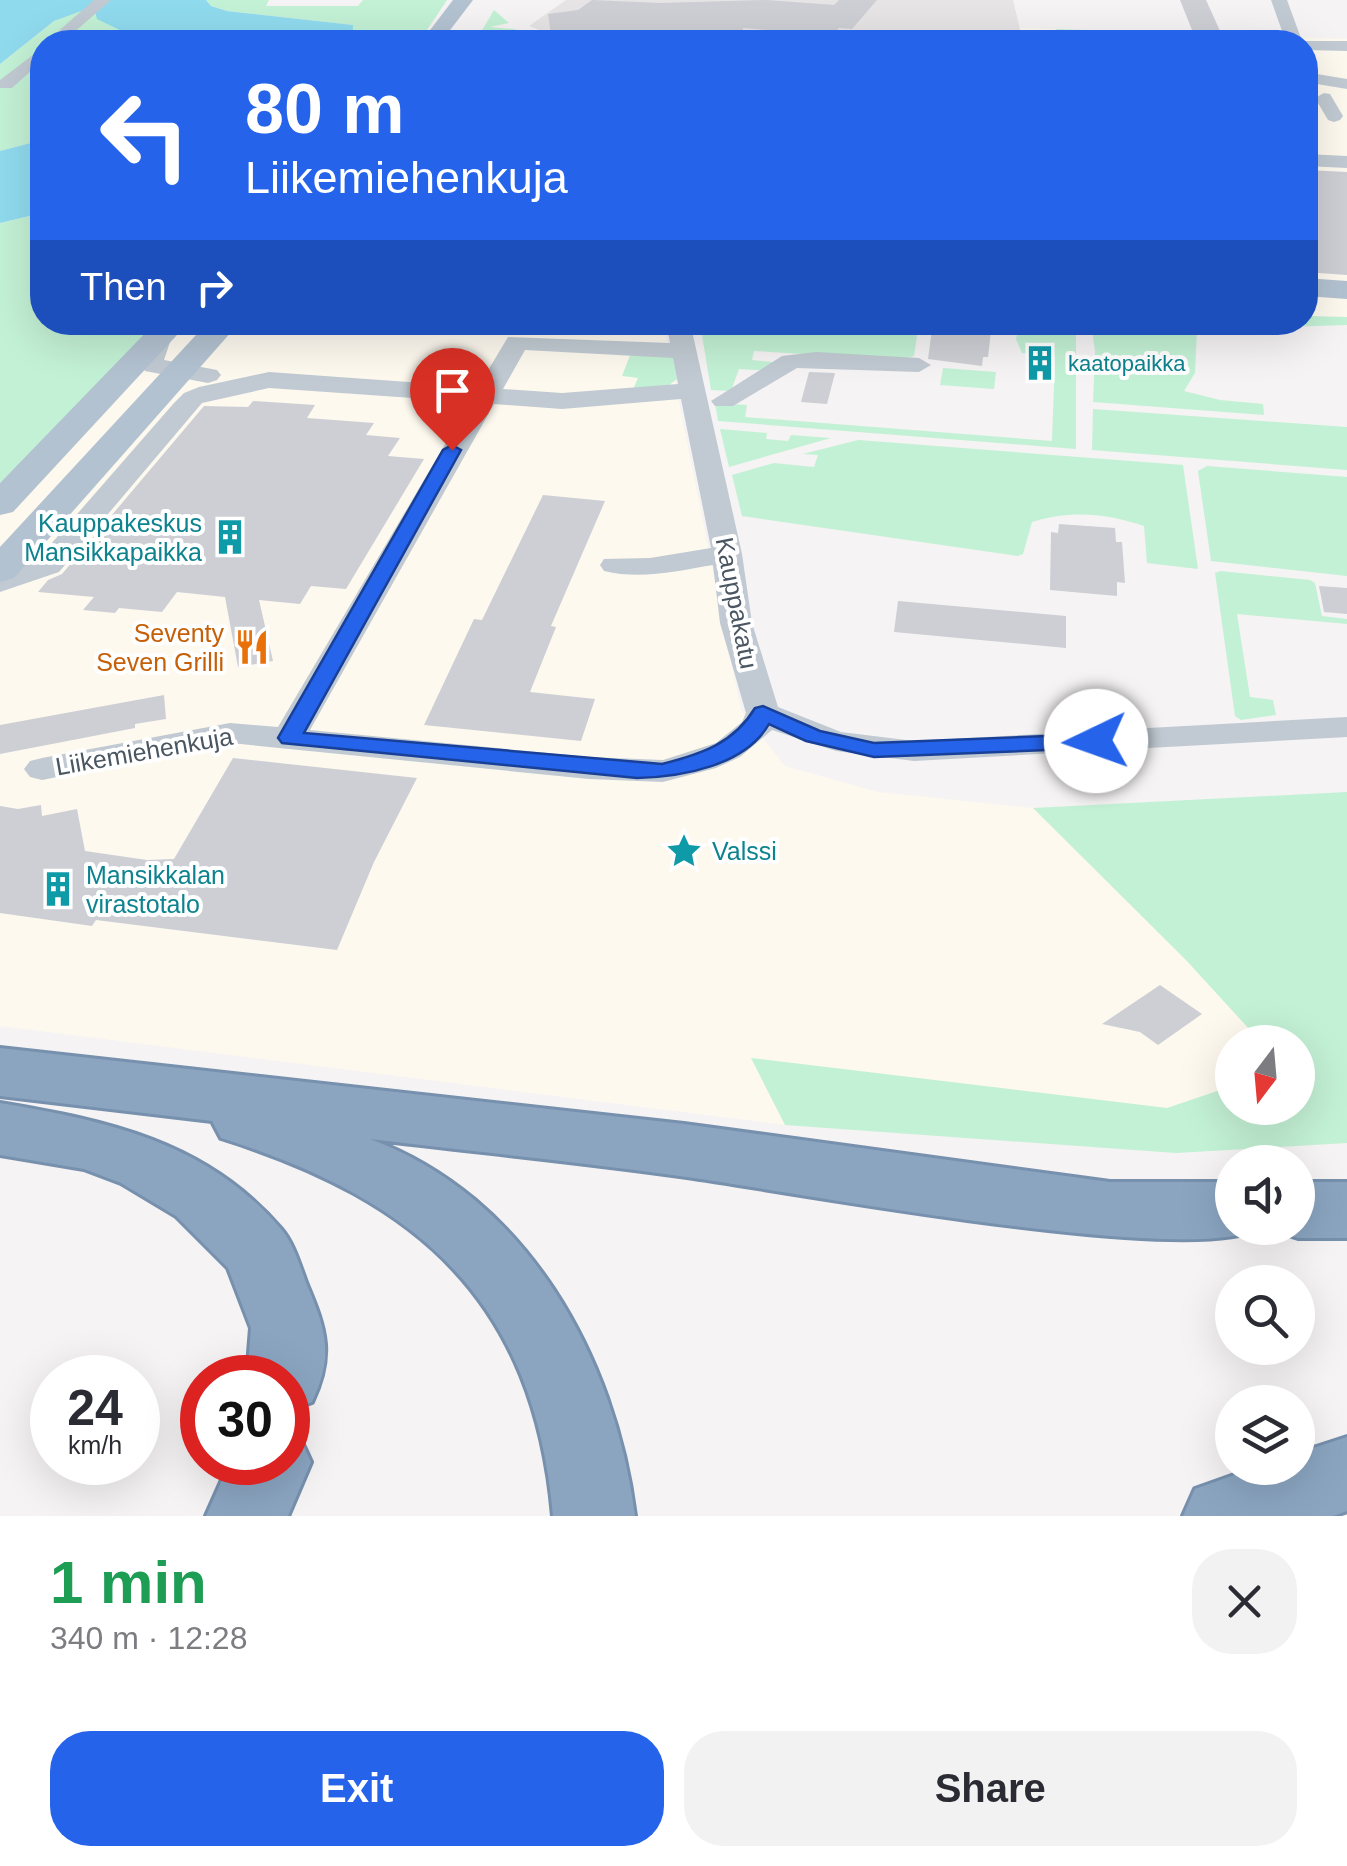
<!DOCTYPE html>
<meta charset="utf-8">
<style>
:root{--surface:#fff;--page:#f2f2f3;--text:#2b2b33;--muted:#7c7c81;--accent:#2563eb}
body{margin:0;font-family:Helvetica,sans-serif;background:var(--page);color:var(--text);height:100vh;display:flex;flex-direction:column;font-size:38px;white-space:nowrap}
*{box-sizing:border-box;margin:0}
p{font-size:32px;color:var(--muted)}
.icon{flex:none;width:55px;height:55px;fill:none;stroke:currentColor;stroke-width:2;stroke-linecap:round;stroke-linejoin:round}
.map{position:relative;height:1516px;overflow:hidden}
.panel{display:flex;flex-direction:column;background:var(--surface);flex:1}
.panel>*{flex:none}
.banner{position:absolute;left:30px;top:30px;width:1288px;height:305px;border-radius:40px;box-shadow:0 10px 40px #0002;background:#2563eb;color:#fff;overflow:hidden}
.needle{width:65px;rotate:196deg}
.buttons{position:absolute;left:1215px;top:1025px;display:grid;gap:20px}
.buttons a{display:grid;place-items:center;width:100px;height:100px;border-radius:50%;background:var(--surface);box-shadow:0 10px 40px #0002;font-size:50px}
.speed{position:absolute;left:30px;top:1355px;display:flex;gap:20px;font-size:50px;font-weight:700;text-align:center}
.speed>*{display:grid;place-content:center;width:130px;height:130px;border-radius:50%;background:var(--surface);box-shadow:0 10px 40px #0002;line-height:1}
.speed small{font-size:25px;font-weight:400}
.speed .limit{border:15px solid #d22;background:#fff;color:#111}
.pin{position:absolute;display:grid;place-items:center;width:85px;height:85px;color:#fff;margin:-102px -42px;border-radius:50% 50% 50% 0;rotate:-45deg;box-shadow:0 0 10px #0007}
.pin .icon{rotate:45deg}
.me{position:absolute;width:110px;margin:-55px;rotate:267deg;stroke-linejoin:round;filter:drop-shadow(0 0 8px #0008)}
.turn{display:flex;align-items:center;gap:35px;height:210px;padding:0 50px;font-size:45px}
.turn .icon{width:130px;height:130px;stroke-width:2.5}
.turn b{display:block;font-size:70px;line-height:85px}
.then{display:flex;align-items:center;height:95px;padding:0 50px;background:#0003;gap:20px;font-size:38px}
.round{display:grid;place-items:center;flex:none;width:105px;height:105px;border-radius:40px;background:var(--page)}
.summary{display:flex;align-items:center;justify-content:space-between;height:170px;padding:0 50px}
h1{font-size:60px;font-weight:600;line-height:75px;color:#1e9e55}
.button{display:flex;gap:20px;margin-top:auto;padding:20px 50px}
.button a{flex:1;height:115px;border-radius:40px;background:var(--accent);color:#fff;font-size:40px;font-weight:600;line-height:115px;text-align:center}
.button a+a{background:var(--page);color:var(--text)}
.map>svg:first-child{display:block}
</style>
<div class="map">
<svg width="1347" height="1516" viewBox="0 0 1347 1516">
<rect width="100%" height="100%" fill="#f5f3f3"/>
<g fill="#fdf9ef">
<polygon points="1019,28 1347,39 1347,317 1305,316 1305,42 1023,42"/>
<polygon points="42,213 42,322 663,323 741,710 785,766 878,792 1033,808 1186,960 1261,1042 1232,1042 1232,1086 1167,1108 752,1059 785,1125 0,1026 0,223"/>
</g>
<polygon fill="#e6e4e5" points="566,0 1013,0 1023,42 572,42 529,26"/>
<g fill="#c3f1d5">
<polygon points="206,0 269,0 266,6 358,6 363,0 447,0 419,42 352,42 352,25 227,11 211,6"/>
<polygon points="93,4 118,28 134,38 133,42 42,42 42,140 0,151 0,64 54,21"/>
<polygon points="494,10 509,23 490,27 514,29 552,42 475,42"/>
<polygon points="1056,29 1250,36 1253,42 1058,42"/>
<polygon points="42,213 42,322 157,323 0,483 0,223"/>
<polygon points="1305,316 1347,317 1347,325 1197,330 1195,373 1184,391 1220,400 1263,404 1264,415 1093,402 1095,351 1091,323 1305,322"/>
<polygon points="700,323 911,323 917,336 914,356 900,360 754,351 752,360 773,362 770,371 739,369 731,391 711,390"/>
<polygon points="1020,323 1076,323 1076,449 718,421 715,403 747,405 745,417 1052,441 1055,356 1022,353 1016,339"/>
<polygon points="631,353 673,356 677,379 664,389 631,394 638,378 622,376"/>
<polygon points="943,368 996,372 994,389 940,385"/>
<polygon points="1093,409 1347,427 1347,470 1092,450"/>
<polygon points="720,429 767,433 766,439 788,441 791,435 831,438 729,467"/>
<path d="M858 440 1183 465 1198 569 1147 563 1144 526C1107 513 1069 510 1032 522L1023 554 1018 556 742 516 732 475 774 463 814 467 818 455 803 454Z"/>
<polygon points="1207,466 1347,477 1347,576 1211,561 1198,471"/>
<polygon points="1220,571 1310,580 1315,583 1322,616 1347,619 1347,624 1237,614 1250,697 1273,700 1276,715 1241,720 1235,716 1215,573"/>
<polygon points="1347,792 1347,1143 1176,1153 785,1125 751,1058 1167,1108 1232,1086 1232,1108 1298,1108 1298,1042 1261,1042 1186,960 1033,808"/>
</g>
<g fill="#90daee">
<polygon points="0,0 96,0 84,10 54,21 0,64"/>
<polygon points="108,0 206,0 211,6 227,11 353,25 352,42 133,42 134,37 97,19 95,11"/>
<polygon points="42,140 42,213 0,223 0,151"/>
</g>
<g fill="#cdcfd5">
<polygon points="592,0 660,3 767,0 834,5 839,0 877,0 852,29 839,28 833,35 743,28 742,42 636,42 551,35 548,14 578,10"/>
<polygon points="1180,0 1206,0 1220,31 1192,30"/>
<polygon points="1305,170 1347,172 1347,275 1305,272"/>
<polygon points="933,322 985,322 985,330 991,331 988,357 983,357 982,366 928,359"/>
<polygon points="809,372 835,373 827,404 801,402"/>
<polygon points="253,401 315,405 307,418 374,423 366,435 400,438 388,456 424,459 346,589 311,586 300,604 259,600 273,661 238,667 225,597 177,592 162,612 119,608 115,613 83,610 94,597 38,592 48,580 62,574 204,406 248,407"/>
<polygon points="543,495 605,501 551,626 556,627 530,692 595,699 581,741 424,725 474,619 482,620"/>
<polygon points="1059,524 1115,528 1116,542 1122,542 1125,583 1117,582 1117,596 1050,590 1051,532 1058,533"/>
<polygon points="1319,586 1347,588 1347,614 1324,612"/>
<polygon points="898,601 1066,616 1066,648 894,632"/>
<polygon points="164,695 166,719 135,724 135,728 0,754 0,725"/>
<polygon points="233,758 417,778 374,862 337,950 96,920 92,926 0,913 0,806 18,809 41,805 42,816 77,809 85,851 147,860 174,859"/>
<polygon points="1160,985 1202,1014 1158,1045 1140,1032 1102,1024"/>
</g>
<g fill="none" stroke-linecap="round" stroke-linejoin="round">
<defs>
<g id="highway">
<path d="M0 1048 684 1124 1110 1182H1232V1228H1258C1197 1268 782 1190 687 1177 582 1162 476 1152 370 1139 527 1197 615 1358 635 1516H553C534 1301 419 1200 221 1138L212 1121 0 1096Z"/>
<path d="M0 1103C107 1121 207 1142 281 1229 294 1244 300 1267 307 1285 326 1330 334 1356 312 1402L288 1411V1378H247L251 1328 228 1268 176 1216 121 1183 84 1169 0 1155Z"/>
<polygon points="1298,1182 1347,1182 1347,1238 1298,1238 1273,1230 1298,1228"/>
<polygon points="288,1432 299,1436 311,1462 288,1516 206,1516 230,1462 288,1462"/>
<polygon points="1347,1437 1347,1511 1333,1516 1183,1516 1195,1489 1254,1468 1298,1468 1298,1453"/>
</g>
</defs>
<use href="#highway" stroke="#7690ad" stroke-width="6"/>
<g fill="#c1cad2" fill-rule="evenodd">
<polygon points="94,0 111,0 63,42 46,42"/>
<polygon points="1271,0 1287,0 1302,41 1347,41 1347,51 1305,50 1305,42 1286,42"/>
<polygon points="42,48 42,61 12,88 0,88 0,80"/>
<polygon points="1305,72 1347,79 1347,89 1305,82"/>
<polygon points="1324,93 1330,94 1343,116 1340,120 1334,122 1328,120 1315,98"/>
<polygon points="1305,154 1347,156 1347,168 1305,166"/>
<path d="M666 322H690L742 554 752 623 778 707 841 732 914 741 1347 717V737L914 761 836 751 772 730 740 757 716 768 663 782 589 779 230 743 42 780 30 777 24 769 30 761 42 758 230 723 278 727 470 402 269 388 202 403 59 572 0 592V573L37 560 174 403 184 393 199 387 269 372 478 387 508 337 670 343ZM525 350 673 358 678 384 562 393 503 389ZM681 399 711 548 650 558 604 559 600 565 604 571C641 580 677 571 713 565L720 623 746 713 742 722 716 743 663 760 589 757 310 730 494 404 562 409Z"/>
<polygon points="159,332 171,339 164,360 217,370 221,375 217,380 208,383 145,371 140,360 147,339"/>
<polygon points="816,352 919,358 931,365 919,372 797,368 733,406 715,406 711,401 782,356"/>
</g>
<g fill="#b3c2d1" fill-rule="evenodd">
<polygon points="453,0 473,0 441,42 421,42"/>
<polygon points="1305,278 1347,281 1347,299 1305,296"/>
<polygon points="156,322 189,322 13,512 0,515 0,483"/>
<polygon points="208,322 240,322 14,578 0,582 0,547"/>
</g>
<use href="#highway" fill="#8ba5c1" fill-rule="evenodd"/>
</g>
<path fill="#2563eb" stroke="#184099" stroke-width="2.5" d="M452 445 461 450 304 733 662 764C702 754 734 743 755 708L763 706 820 731 874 743 1096 734 1107 741 1096 748 874 757 806 741 769 724C745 766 681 777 637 778L282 743 278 738 443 450Z"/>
<defs>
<symbol id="building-bare" viewBox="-9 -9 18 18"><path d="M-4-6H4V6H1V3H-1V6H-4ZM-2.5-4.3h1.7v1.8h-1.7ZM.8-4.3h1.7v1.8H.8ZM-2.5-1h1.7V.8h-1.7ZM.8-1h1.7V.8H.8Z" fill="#0f9aa8" stroke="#fff" stroke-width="2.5" paint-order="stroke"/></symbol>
<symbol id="restaurant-bare" viewBox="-9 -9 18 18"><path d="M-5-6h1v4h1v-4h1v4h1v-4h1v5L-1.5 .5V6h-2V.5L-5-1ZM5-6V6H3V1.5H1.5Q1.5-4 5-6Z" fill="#e8710a" stroke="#fff" stroke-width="2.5" paint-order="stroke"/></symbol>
<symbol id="sight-bare" viewBox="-9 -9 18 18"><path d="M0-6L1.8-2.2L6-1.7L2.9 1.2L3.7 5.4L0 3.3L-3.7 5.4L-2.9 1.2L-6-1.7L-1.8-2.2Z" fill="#0f9aa8" stroke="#fff" stroke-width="2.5" paint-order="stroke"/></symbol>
</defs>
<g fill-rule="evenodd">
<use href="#building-bare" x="1015" y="338" width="50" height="50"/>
<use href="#building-bare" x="205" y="512" width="50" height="50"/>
<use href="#restaurant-bare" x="227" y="622" width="50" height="50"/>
<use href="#sight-bare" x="659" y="826" width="50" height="50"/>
<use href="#building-bare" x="33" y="864" width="50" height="50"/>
</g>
<g text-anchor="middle" stroke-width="8" stroke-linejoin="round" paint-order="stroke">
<g font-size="22" fill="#0d838f" stroke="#fff" text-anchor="start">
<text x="1068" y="371">kaatopaikka</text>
</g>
<g font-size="25" fill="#0d838f" stroke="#fff" text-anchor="start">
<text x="202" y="532" text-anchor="end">Kauppakeskus<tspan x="202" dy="29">Mansikkapaikka</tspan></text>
<text x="712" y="860">Valssi</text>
<text x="86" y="884">Mansikkalan<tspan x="86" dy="29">virastotalo</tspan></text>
</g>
<g font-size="25" fill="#4a5661" stroke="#fff">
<text transform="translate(737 603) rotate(79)" y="9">Kauppakatu</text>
<text transform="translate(144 751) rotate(-10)" y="9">Liikemiehenkuja</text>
</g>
<g font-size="25" fill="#c56008" stroke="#fff" text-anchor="end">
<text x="224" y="642">Seventy<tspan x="224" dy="29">Seven Grilli</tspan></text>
</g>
</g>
</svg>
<div class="buttons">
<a><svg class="needle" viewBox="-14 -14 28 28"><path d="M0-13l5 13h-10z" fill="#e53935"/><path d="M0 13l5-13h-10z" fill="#7c7c81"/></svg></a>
<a><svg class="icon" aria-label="sound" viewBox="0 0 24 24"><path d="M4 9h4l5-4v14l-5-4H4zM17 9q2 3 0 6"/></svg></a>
<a><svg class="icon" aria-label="search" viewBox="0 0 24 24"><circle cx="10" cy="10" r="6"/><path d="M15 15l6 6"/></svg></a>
<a><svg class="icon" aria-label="layers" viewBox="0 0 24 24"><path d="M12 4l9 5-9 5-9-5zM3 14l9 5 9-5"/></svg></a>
</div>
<div class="speed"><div>24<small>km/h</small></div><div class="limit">30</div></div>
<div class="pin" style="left:452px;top:450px;background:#d93025"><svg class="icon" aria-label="arrive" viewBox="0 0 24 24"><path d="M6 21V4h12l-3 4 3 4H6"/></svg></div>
<svg class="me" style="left:1096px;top:741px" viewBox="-20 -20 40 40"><circle r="19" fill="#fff"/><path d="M0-13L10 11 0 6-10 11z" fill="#2563eb"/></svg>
<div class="banner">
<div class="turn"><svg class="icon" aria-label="left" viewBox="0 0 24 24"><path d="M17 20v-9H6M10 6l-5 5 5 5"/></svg><div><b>80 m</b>Liikemiehenkuja</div></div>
<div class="then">Then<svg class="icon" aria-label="right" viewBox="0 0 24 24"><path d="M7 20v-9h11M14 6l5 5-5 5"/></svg></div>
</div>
</div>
<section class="panel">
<div class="summary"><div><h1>1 min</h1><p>340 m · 12:28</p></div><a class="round"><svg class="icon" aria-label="close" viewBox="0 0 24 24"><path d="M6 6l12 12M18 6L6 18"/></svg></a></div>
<div class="button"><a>Exit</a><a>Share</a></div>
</section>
